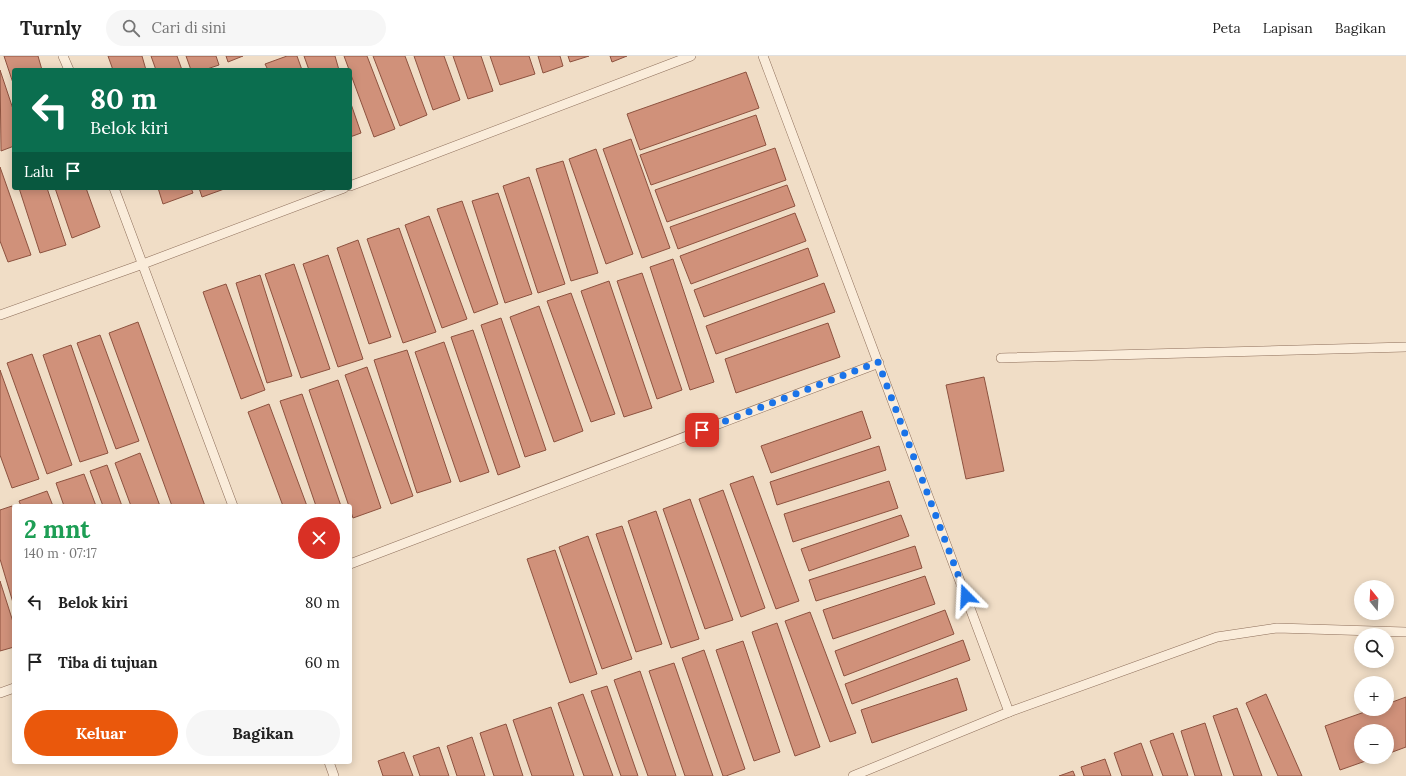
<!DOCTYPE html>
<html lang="id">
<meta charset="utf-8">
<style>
:root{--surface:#fff;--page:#f6f6f6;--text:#222;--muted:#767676;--line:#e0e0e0;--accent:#ea580c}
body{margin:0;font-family:Lora,serif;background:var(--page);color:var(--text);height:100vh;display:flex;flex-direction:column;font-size:15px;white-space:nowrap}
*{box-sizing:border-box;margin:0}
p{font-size:13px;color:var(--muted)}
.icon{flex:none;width:22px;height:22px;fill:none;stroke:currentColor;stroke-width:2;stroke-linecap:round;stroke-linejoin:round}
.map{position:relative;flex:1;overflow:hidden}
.sheet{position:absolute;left:12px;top:448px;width:340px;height:260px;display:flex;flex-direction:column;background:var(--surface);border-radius:4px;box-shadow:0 2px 10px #0003}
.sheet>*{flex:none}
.hud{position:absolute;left:12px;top:12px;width:340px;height:122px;border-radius:4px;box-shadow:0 2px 10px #0003;background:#0b6e4f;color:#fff;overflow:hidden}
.needle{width:26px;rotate:342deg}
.controls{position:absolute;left:1354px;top:524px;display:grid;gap:8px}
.controls a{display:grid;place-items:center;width:40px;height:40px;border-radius:50%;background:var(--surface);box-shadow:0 2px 10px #0003;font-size:20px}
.pin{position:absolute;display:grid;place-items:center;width:34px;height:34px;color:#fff;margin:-17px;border-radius:8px;box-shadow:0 2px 6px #0006}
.me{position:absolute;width:44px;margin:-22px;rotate:339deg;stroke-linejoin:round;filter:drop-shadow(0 0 3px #0008)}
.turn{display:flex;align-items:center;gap:14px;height:84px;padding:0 12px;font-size:18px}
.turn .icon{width:52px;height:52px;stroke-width:2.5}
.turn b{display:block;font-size:28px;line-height:34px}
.then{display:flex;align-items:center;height:38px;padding:0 12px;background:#0003;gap:8px;font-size:15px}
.round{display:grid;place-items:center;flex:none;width:42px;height:42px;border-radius:21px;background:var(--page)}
.head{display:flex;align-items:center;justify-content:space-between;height:68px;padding:0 12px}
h1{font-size:24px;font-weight:700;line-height:30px;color:#1e9e55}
.primary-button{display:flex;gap:8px;margin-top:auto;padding:8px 12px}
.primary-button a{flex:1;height:46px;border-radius:24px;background:var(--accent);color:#fff;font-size:16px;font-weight:700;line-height:46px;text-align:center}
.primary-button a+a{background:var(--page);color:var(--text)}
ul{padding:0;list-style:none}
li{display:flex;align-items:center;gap:12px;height:60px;padding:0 12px}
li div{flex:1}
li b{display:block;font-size:15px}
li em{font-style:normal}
header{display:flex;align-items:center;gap:24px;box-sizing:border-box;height:56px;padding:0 20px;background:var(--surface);border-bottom:1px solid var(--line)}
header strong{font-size:19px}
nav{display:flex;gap:22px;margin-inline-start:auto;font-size:14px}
.search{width:280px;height:36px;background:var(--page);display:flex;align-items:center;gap:10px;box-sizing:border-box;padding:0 14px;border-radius:22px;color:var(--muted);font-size:15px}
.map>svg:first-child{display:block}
</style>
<header>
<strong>Turnly</strong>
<div class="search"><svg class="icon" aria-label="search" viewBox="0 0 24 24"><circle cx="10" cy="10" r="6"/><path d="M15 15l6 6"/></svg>Cari di sini</div>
<nav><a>Peta</a><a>Lapisan</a><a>Bagikan</a></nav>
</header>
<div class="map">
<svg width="1406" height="720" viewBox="0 0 1406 720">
<rect width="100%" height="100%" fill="#f0ddc6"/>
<g fill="#d0917a" stroke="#8d523f">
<polygon points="4,0 38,0 42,14 14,14 14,30"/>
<polygon points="108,0 142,0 146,14 113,14"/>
<polygon points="151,0 177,0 182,14 156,14"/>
<polygon points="186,0 216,0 219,9 204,14 191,14"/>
<polygon points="226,0 243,0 228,6"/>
<polygon points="287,0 297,0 302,14 268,14 265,8"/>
<polygon points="304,0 335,0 339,14 309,14"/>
<polygon points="344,0 367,0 395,73 374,81"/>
<polygon points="373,0 405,0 427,59 400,70"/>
<polygon points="414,0 444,0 460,44 433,54"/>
<polygon points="453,0 481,0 493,35 468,43"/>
<polygon points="490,0 529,0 535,18 500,29"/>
<polygon points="538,0 560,0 563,10 543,17"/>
<polygon points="568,0 589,0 570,6"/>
<polygon points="610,0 627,0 612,6"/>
<polygon points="0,14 14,56 14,90 1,95"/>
<polygon points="746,16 759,52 640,94 627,58"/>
<polygon points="350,45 361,77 350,81"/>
<polygon points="756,59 766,89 651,129 640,99"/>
<polygon points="631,83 670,192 642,202 603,93"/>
<polygon points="775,92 786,124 667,166 655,134"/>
<polygon points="596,93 633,198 606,208 569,103"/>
<polygon points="563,105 598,217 571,225 536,113"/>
<polygon points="0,111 31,199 8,206 0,185"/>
<polygon points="529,121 565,228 538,237 503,130"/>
<polygon points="787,129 795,150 678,193 670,171"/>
<polygon points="19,132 47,132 66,189 40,197"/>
<polygon points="55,132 86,132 100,171 72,182"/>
<polygon points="158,132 191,132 193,137 163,148"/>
<polygon points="199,132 227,132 202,141"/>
<polygon points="498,137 532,238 505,247 472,145"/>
<polygon points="462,145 498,248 474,257 437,153"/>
<polygon points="795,157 806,185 691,228 680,200"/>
<polygon points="429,160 467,263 442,272 405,169"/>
<polygon points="399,172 436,276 403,287 367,183"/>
<polygon points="358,184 391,281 369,288 337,192"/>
<polygon points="808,192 818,220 704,261 694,234"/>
<polygon points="328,199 363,303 338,311 303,208"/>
<polygon points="673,203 714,326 690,334 650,211"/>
<polygon points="294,208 330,313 301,322 265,218"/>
<polygon points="642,217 682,334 657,343 617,225"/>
<polygon points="260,219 292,320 267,327 236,227"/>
<polygon points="609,225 652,352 624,361 581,235"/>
<polygon points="824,227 835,256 716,298 706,270"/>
<polygon points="226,228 265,334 241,343 203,236"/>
<polygon points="571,237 615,358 591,366 547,245"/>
<polygon points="539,250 583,375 554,386 510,261"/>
<polygon points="501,262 546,394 525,401 481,269"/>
<polygon points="138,266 205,450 172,450 109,277"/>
<polygon points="828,267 840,301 736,337 725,303"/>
<polygon points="473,274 520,411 498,419 451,281"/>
<polygon points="100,279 139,385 116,393 77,287"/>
<polygon points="444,286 489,416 460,426 415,296"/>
<polygon points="71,289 108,397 80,406 43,299"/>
<polygon points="407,294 451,426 417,437 374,304"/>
<polygon points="32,298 72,409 47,418 7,307"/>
<polygon points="367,311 413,440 391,448 345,319"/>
<polygon points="0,314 39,423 12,432 0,399"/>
<polygon points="984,321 1004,415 966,423 946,329"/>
<polygon points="338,324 381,452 353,462 309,334"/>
<polygon points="302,338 341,450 316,450 280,345"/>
<polygon points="269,348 307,450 283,450 248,356"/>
<polygon points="862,355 871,382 771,417 761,390"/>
<polygon points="879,390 886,414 777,449 770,426"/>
<polygon points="140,397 160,450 131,450 115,407"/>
<polygon points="107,409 122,450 103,450 90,415"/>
<polygon points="84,418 96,450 64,450 56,427"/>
<polygon points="753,420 799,545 776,553 730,428"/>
<polygon points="889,425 898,452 793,486 784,458"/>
<polygon points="723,434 765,552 741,561 699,443"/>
<polygon points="47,435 53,450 21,450 19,445"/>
<polygon points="690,443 733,564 705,573 663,453"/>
<polygon points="12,450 14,455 14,550 0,503 0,454"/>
<polygon points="656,455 699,583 671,592 628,465"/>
<polygon points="901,459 909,480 809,515 801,493"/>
<polygon points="622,470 662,588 636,596 596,478"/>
<polygon points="588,480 632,603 602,613 559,491"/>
<polygon points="915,490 922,512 816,545 809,524"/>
<polygon points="555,494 597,618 570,627 527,503"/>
<polygon points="925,520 935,548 833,583 823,554"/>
<polygon points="0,525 14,569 14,591 0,595"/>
<polygon points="945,554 954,578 844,620 835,595"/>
<polygon points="810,556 856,677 830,686 785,565"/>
<polygon points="777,567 820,691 795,700 752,576"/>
<polygon points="963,584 970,604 852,648 845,628"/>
<polygon points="743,585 780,696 754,705 716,594"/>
<polygon points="704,594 745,713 726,720 723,720 682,602"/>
<polygon points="674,607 713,720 685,720 649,615"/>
<polygon points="640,615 676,720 648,720 614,624"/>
<polygon points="957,622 967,654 872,687 861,654"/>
<polygon points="607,630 638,720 621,720 591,635"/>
<polygon points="583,638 613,720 584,720 558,647"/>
<polygon points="1266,638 1302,720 1278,720 1246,647"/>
<polygon points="1406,641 1406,691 1387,698 1387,675 1361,675 1361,701 1377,701 1340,714 1325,670 1373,653 1387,653 1387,648"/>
<polygon points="551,651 574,720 532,720 513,664"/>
<polygon points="1237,652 1262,720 1234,720 1213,660"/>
<polygon points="1205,667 1222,720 1195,720 1181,675"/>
<polygon points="506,668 523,720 494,720 480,677"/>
<polygon points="1173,677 1188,720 1163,720 1150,685"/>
<polygon points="472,681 485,720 457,720 447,690"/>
<polygon points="1141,687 1153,720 1122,720 1114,697"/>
<polygon points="439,691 449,720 420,720 413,700"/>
<polygon points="404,696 413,720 383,720 378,705"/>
<polygon points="1105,703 1111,720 1084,720 1081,711"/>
<polygon points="1073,715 1075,720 1059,720"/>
</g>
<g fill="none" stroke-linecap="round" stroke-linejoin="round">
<defs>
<g id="service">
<polyline points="63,0 69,14"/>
<polyline points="763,0 1009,656 853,720"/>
<polyline points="350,130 691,0"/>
<polyline points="114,132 233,450"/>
<polyline points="0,259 143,208 344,132"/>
<polyline points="1001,302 1406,291"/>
<polyline points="350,508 879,307"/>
<polyline points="0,637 14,632"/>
<polyline points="1009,656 1217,581 1277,572 1406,576"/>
<polyline points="329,706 334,720"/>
</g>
</defs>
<use href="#service" stroke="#8d6e5a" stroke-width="10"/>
<use href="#service" stroke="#faecda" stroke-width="9"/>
</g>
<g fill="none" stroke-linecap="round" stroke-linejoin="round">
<polyline stroke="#1a73e8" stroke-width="7" stroke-dasharray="0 12.6" points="702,374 878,306 966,540"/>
</g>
</svg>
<div class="controls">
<a><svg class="needle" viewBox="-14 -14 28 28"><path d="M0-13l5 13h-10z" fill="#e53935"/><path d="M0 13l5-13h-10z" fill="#767676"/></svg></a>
<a><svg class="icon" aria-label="search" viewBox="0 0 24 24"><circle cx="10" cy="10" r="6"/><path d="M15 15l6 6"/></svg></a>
<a>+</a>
<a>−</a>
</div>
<div class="pin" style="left:702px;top:374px;background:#d93025"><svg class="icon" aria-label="arrive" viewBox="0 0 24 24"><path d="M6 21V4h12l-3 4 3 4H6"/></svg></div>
<svg class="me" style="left:966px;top:540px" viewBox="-20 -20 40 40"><path d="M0-17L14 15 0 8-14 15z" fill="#1a73e8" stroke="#fff" stroke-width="4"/></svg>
<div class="hud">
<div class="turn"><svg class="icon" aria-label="left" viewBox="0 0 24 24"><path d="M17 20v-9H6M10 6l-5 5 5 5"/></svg><div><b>80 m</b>Belok kiri</div></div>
<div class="then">Lalu<svg class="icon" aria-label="arrive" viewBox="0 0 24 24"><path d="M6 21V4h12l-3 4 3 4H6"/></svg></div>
</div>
<section class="sheet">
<div class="head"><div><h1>2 mnt</h1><p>140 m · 07:17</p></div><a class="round" style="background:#d93025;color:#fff"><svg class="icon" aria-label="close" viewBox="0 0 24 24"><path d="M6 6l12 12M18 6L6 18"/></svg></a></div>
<ul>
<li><svg class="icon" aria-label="left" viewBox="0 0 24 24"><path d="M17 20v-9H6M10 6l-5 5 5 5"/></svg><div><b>Belok kiri</b></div><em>80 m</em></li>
<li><svg class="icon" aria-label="arrive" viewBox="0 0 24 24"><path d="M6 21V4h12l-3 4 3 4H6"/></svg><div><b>Tiba di tujuan</b></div><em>60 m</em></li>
</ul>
<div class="primary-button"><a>Keluar</a><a>Bagikan</a></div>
</section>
</div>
